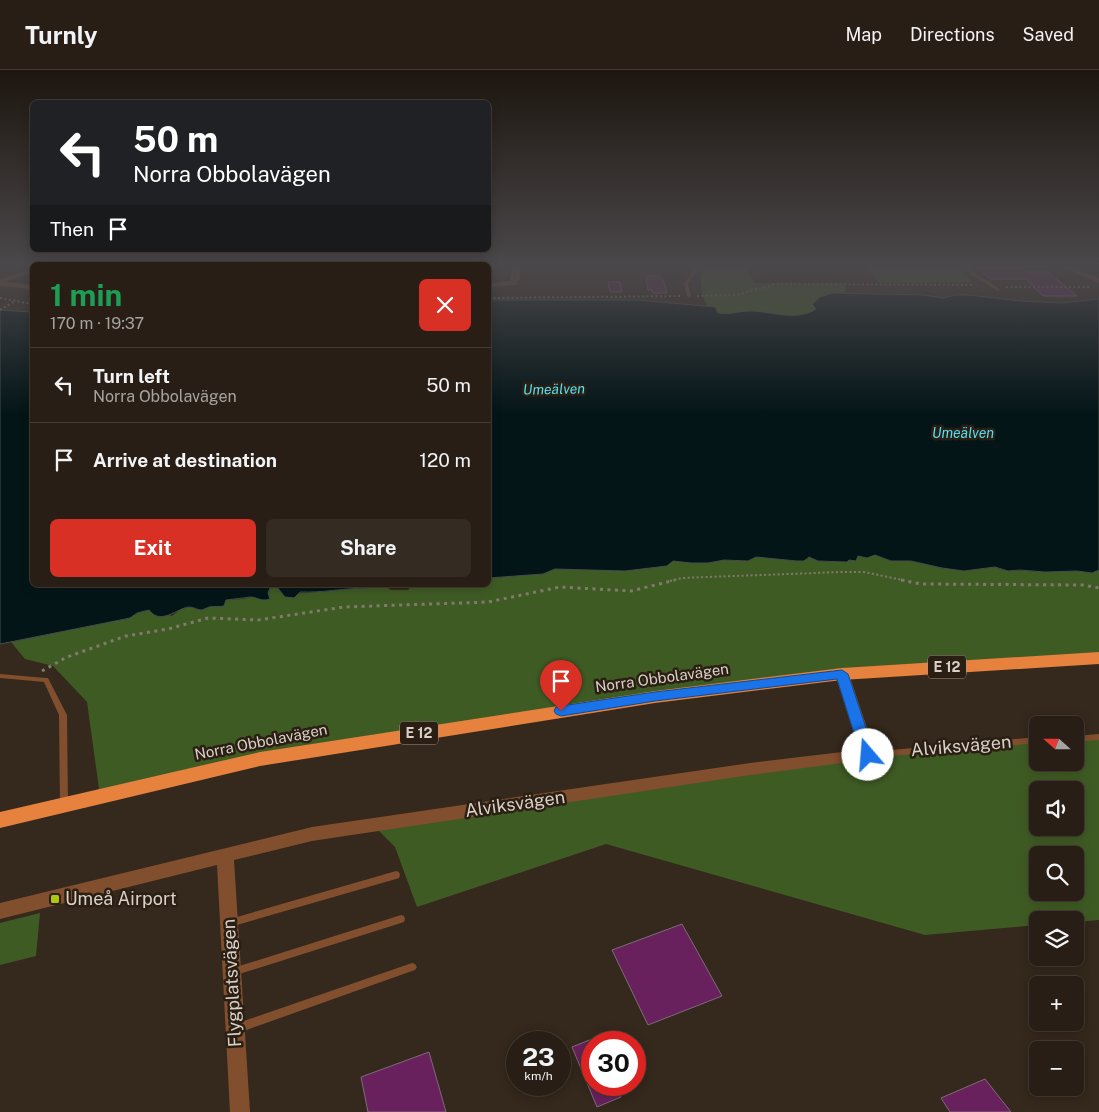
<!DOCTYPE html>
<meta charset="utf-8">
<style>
:root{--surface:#281e15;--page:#342b22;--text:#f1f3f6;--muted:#a5a2a0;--line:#443c34;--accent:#d93025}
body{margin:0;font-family:"Public Sans",sans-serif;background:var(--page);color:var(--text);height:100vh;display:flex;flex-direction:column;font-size:19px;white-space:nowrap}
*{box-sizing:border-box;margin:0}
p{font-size:16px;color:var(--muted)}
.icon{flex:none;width:28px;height:28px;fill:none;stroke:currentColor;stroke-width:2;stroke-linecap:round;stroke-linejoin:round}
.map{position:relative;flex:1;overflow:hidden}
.drawer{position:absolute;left:30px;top:192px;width:461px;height:325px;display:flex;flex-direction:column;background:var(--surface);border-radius:8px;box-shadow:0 2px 12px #0003,0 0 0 1px var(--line)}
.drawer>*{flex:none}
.guide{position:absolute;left:30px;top:30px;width:461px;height:152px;border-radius:8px;box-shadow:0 2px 12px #0003,0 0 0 1px var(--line);background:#202124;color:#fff;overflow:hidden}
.needle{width:32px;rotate:291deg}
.tools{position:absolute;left:1029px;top:646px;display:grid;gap:10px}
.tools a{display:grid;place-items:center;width:55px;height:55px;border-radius:8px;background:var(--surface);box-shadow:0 2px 12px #0003,0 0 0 1px var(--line);font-size:25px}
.speed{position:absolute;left:506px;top:961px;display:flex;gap:10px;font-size:25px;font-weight:700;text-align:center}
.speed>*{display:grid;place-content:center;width:65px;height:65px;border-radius:50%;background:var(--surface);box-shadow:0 2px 12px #0003,0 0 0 1px var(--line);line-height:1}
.speed small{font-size:12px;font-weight:400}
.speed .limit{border:8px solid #d22;background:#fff;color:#111}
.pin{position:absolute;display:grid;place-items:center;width:42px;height:42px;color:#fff;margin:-51px -21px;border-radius:50% 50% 50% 0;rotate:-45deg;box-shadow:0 0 5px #0007}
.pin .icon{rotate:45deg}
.me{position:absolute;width:55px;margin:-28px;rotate:342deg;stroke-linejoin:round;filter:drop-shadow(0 0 4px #0008)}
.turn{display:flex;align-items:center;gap:18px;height:105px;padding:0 20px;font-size:22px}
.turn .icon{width:65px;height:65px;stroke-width:2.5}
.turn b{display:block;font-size:35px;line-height:42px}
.then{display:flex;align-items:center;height:48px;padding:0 20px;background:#0003;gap:10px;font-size:19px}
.round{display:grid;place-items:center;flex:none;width:52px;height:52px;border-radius:8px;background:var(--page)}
.head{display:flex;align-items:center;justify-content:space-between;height:85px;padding:0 20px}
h1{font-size:30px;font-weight:700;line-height:38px;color:#1e9e55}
.cta{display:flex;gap:10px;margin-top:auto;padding:10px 20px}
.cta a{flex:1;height:58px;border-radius:8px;background:var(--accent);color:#fff;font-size:20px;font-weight:700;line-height:58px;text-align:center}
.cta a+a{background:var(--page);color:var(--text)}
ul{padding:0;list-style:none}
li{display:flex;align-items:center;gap:15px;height:75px;padding:0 20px;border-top:1px solid var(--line)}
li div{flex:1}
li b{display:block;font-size:19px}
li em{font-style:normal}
header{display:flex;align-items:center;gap:30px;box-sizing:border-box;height:70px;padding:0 25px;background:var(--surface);border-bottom:1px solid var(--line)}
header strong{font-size:24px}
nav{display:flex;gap:28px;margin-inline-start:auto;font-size:18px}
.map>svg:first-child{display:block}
</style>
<header>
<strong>Turnly</strong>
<nav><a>Map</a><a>Directions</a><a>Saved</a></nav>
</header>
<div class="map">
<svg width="1099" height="1042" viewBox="0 0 1099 1042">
<rect width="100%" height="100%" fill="#35281c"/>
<g fill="#3f5b24" fill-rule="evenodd">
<path d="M702 197H746L755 213H840L846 217 843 224C829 223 824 226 813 234L816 239C795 252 771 241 750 241 739 241 728 245 718 243L715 237 707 236C701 223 699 212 702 197Z"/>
<polygon points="867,197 957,197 972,212 879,213"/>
<path d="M875 485 891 491H911L942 498 964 501 995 497 1003 500 1045 502 1077 501 1092 503 1099 500V588L945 597 485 652 100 726 87 632 53 596 25 589 11 572 130 548C145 537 156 541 172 546L181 539 191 537 201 540 226 530 243 529 268 523 270 518 277 517 285 526C299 522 303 524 316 522 334 521 350 518 367 518L370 515H383L391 520H408L413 515H489V508L543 504 555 499 595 500 673 491 691 493H708L724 490 748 491 756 487 797 491 808 489V487L818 491 839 492 852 490 858 486Z"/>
<path d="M1099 667V850L1075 852V850H1038L1037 855 925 865 606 774 417 837 395 777 373 755 750 699 1037 670 1038 692H1075V669ZM1038 720H1075V758H1038ZM1038 785H1075V822H1038Z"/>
<polygon points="40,843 36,886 0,895 0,853"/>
</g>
<g fill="#041518" stroke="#444d4d">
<path d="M832 223 924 225 943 228 955 225H969L1020 231 1060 233 1099 229V500L1092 503 1077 501 1045 502 1020 500 1008 501 995 497 964 501 942 498 911 491H891L875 485 867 488 858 486 856 491 849 490 847 492 818 491 809 487 804 491H797L756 487 748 491 724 490 708 493H691L673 491 667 496 625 501 555 499 543 504 489 508V230H637L715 237 718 243C728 245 739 241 750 241 771 241 796 252 816 239L812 234 820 227Z"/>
<path d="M0 240 32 242V515H370L368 518C345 518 322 523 300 522L294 528 285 527 277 517 270 518 268 523 270 529C260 532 258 527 250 527 243 528 234 529 226 530L224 536C219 537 214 536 209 537 207 538 202 540 201 540 197 540 194 537 189 537 177 538 161 556 149 540L137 543 130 548 0 574Z"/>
</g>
<g fill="#68215c" stroke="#7d6c79">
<polygon points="977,197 1020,197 1026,202 1048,202 1077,226 1043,226 1026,209 990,209"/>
<polygon points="646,206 660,206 661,209 663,209 667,223 653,223 652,220 648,220"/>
<polygon points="608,212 620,212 622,222 610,222"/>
<polygon points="682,854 722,926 648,955 612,880"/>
<polygon points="592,969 592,1015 615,1015 621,1027 597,1037 572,977"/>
<polygon points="429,982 446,1042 368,1042 361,1007"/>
<polygon points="985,1009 1011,1042 950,1042 941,1028"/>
</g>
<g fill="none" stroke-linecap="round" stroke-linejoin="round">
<g stroke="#83786e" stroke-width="2" stroke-dasharray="2 2.5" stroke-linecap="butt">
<polyline points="1006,217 1090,217"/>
<polyline points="697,226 736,225 776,214 975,215"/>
<polyline points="0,228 32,234"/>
<polyline points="489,228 682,226"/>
<polyline points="0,240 15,231"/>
<polyline points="670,511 682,508 841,502 864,502 907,511"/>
</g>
<g stroke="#83786e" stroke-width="3" stroke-dasharray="3 4.5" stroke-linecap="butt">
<polyline points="901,510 921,514 1083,515 1099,518"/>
<polyline points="42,601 67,587 126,566 168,559 208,548 258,550 344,537 488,532 560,517 631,521 675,510"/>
</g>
<g fill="#814e2e" fill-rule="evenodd">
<polygon points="695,197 699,197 688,214 691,226 689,227 687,226 684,214"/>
<path d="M964 197H968C977 207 990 211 1000 220L997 221C986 212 973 208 964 197Z"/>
<polygon points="0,604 46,608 48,608 49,610 67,645 68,734 67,736 64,737 61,736 60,734 59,645 44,612 0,608"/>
<polygon points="1099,664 1099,670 1075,672 1075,666"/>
<polygon points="1038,667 1038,673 868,688 865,687 864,685 865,683 868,682"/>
<polygon points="396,801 399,802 400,805 399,808 396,809 230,857 227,856 226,853 227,850 230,849"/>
<polygon points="401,845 404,846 405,849 404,852 401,853 233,906 230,905 228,902 230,899 233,898"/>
<polygon points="412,893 415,894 417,897 415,900 412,901 238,963 235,961 233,958 235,955 238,953"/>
</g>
<g fill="#814e2e" fill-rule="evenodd">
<polygon points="512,197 520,197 519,210 515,215 489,217 489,213 510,211"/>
<polygon points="1062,197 1072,197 1099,208 1099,213"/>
<polygon points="32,199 32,203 4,212 32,215 32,219 0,216 0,209"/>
<polygon points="842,599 847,601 849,604 876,685 873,689 750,705 312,771 234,790 250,1042 230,1042 217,795 0,849 0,833 312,757 750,693 859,680 835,604 837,601"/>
</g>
<polygon fill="#e6813e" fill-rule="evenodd" points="1099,582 1099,594 842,610 655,633 260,696 0,758 0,742 260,682 655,621 842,598"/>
</g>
<linearGradient id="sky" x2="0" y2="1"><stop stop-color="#1d160f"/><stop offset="0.57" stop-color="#4b484b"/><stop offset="1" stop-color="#4b484b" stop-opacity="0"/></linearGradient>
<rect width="1099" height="343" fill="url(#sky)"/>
<polygon fill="#1a73e8" stroke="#114b97" points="842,600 848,604 875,685 873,688 868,690 864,688 861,685 837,609 655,631 561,646 556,644 554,641 556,637 561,636 655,622"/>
<rect fill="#aec60c" stroke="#2b1f13" stroke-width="2" x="50" y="824" width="10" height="10" rx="2.5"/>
<g text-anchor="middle" stroke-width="5" stroke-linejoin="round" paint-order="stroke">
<g font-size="14" font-style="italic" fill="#50e1f5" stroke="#2b1f13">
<text transform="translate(554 319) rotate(-1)" y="5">Umeälven</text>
<text x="963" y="368">Umeälven</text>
</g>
<g fill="#2b1f13" stroke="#a59b92" stroke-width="1">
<rect x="928" y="585.5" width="38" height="23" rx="4"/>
<rect x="400" y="651.5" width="38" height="23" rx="4"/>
</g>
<g font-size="14" font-weight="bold" fill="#d9d0c8">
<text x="947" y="602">E 12</text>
<text x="419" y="668">E 12</text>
</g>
<g font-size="15" fill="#d9d0c8" stroke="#2b1f13">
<text transform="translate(662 608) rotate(-8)" y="5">Norra Obbolavägen</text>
<text transform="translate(261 672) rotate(-11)" y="5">Norra Obbolavägen</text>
</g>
<g font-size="18" fill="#d9d0c8" stroke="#2b1f13">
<text transform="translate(961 676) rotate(-5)" y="6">Alviksvägen</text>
<text transform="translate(515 734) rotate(-8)" y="6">Alviksvägen</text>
<text transform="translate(232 913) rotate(-93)" y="6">Flygplatsvägen</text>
</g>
<g font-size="18" fill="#d9d0c8" stroke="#2b1f13" text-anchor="start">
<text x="65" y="835">Umeå Airport</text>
</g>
</g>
</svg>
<div class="tools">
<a><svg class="needle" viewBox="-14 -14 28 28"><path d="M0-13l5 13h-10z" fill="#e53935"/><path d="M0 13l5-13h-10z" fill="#a5a2a0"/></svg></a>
<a><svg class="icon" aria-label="sound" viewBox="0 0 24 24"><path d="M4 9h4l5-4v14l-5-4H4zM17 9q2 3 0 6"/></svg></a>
<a><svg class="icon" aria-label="search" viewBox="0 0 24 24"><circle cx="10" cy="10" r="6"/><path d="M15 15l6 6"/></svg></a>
<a><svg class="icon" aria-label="layers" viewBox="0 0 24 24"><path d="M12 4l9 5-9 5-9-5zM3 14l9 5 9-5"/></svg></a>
<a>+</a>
<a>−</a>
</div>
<div class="speed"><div>23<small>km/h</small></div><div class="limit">30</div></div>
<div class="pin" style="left:561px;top:641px;background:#d93025"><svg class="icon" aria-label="arrive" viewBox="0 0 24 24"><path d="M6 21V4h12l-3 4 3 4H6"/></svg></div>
<svg class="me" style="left:868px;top:685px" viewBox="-20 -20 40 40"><circle r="19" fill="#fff"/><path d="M0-13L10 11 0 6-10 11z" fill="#1a73e8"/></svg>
<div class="guide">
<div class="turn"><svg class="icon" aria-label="left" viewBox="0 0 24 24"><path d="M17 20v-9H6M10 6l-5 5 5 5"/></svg><div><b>50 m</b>Norra Obbolavägen</div></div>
<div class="then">Then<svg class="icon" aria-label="arrive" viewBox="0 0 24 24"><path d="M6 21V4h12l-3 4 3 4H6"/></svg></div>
</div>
<section class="drawer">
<div class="head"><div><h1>1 min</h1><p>170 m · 19:37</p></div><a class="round" style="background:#d93025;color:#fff"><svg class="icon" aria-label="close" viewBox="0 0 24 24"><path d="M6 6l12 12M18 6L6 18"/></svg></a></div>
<ul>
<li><svg class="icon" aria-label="left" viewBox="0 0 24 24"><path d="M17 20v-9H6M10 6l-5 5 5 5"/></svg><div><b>Turn left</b><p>Norra Obbolavägen</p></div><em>50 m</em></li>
<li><svg class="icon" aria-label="arrive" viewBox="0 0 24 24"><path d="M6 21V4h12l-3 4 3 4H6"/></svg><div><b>Arrive at destination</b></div><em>120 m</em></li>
</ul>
<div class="cta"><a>Exit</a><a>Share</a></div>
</section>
</div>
